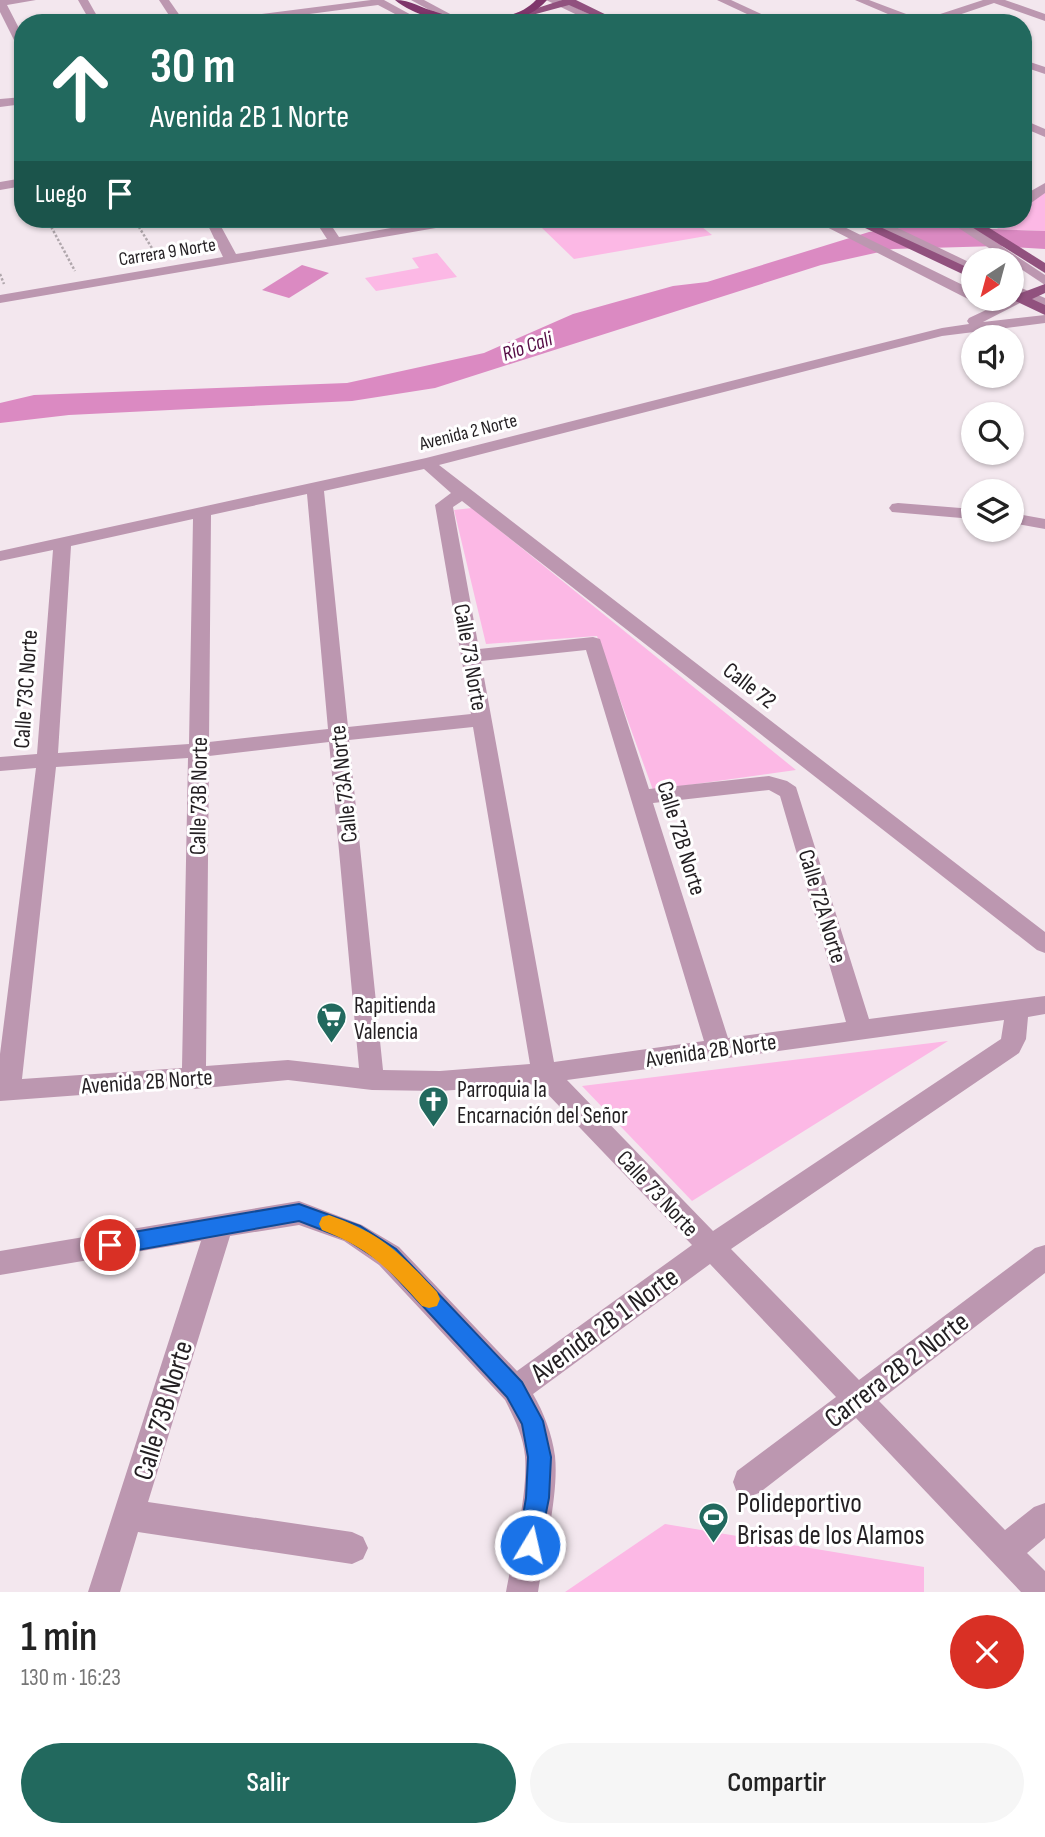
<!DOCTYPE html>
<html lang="es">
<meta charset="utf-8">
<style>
:root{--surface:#fff;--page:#f6f6f6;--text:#222;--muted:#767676;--accent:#22695e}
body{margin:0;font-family:"Sofia Sans Condensed",sans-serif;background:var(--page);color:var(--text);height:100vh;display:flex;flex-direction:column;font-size:26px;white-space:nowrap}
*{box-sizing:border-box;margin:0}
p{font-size:23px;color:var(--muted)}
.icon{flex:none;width:38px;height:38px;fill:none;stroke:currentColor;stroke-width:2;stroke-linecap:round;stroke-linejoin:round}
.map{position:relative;height:1592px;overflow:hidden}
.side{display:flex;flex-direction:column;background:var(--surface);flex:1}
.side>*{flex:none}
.guide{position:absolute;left:14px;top:14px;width:1018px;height:214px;border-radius:28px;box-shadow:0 2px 5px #0004;background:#22695e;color:#fff;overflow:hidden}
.needle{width:46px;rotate:216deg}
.buttons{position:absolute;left:961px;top:248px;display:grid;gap:14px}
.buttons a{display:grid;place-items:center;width:63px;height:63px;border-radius:50%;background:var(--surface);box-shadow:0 2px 5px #0004;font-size:35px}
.pin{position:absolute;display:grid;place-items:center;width:60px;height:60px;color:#fff;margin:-30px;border:4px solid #fff;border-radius:50%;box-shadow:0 2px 7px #0007}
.me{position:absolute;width:77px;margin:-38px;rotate:9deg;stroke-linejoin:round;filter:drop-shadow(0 0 5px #0008)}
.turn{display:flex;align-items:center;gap:24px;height:147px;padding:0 21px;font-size:32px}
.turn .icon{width:91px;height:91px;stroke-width:2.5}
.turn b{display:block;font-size:49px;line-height:60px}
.then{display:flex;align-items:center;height:66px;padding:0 21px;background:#0003;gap:14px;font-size:26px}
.round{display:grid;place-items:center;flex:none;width:74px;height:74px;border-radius:37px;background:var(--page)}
.head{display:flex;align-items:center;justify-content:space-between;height:119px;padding:0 21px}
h1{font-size:42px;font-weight:600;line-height:52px}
.cta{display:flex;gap:14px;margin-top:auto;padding:14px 21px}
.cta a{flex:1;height:80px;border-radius:42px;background:var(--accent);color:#fff;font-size:28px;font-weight:600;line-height:80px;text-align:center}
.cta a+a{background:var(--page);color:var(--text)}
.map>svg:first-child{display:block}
</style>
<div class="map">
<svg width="1045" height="1592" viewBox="0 0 1045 1592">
<rect width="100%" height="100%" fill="#f3e7ee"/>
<g fill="#fcb8e5">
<polygon points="1045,187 1045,231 997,229 1007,219 1024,219 1024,203"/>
<polygon points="584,219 692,219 712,235 574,259 540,226"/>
<polygon points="437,253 457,277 376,291 365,278 419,268 412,258"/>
<polygon points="472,508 796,770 653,790 597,636 486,644 454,510"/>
<polygon points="948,1041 692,1201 582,1086"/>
<polygon points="665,1524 924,1567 924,1592 565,1592"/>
</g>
<g fill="#db8ac2">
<polygon points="916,226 1045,231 1045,249 998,246 893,249 821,265 435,388 352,401 69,415 0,423 0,403 34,395 347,383 484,353 573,314 673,286 707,282 869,232"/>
<polygon points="302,265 329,273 289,298 262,290"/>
</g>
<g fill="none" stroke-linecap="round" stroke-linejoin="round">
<g stroke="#b0a7ac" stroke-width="2.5" stroke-dasharray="2.5 2" stroke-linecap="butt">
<polyline points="47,219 75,271"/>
<polyline points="134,219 158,258"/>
<polyline points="0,274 4,284"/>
</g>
<g fill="#bc97b0" fill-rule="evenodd">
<polygon points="0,0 36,0 7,5 23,36 23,51 18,48 0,12"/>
<polygon points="78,0 88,0 101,23 91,23"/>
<polygon points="159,0 169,0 185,23 174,23"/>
<polygon points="371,0 384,0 426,23 412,23 378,5 241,23 209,23 214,20"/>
<polygon points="411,0 424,0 467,23 453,23"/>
<polygon points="546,0 560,0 608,23 594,23"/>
<polygon points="717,0 731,0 781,23 766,23"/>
<polygon points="855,0 869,0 922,20 983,0 1005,0 1045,14 1045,21 994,3 935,23 909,23"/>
<polygon points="1024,60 1045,67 1045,74 1024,67"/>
<polygon points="23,97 23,104 0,107 0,99"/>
<polygon points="1024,120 1045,129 1045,137 1024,128"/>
<polygon points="23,178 23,186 0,190 0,182"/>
<polygon points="1045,183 1045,193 1031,203 1024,203 1024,195"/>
<polygon points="205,219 217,219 236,254 327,239 314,219 327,219 339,237 443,219 472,219 465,223 0,303 0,295 223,257"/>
<polygon points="811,219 828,219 973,290 973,299 977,299 968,299"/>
<polygon points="862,219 879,219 973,264 973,273"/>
<polygon points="945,219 961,219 1045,275 1045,285"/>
<path d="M1012 284 1045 298V308L1026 300 983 322 1045 315V323L942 336 439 465 1045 932V953L1037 950 462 501 453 507 479 649 593 637 600 639 649 789 769 776 787 781 796 787 869 1019 1045 996V1014L1028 1017 1026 1039 1019 1053 731 1249 859 1380 1035 1248 1045 1245V1273L879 1401 1005 1530 1034 1507 1045 1503V1538L1027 1553 1045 1571V1592H1021L856 1418 759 1493 748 1497 737 1493 733 1482 737 1471 836 1397 710 1264 533 1394C544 1413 552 1434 555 1456 559 1494 544 1553 538 1592H506C513 1553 528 1495 525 1456 523 1435 514 1418 505 1400L379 1265 344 1241 299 1225 230 1236 148 1502 352 1532 363 1537 368 1548 363 1559 352 1564 138 1532 120 1592H88L201 1241 0 1275V1251L299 1201 362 1225 399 1247 517 1371 692 1245 538 1084 440 1091 372 1090 288 1080 194 1089 189 1087 0 1101V1054L36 768 0 771V757L37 754 53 550 0 561V551L426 458 942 328 969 324 967 321 969 318 1016 296 1012 293ZM424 469 451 493 435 505 471 714 348 727 324 491ZM307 494 328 729 209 742 211 515ZM193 519 189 744 58 753 71 546ZM586 650 704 1041 554 1062 481 661ZM473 727 530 1064 440 1071 383 1070 349 740ZM329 742 359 1068 288 1060 206 1066 209 756ZM188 758 182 1068 22 1079 56 767ZM769 790 780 796 846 1022 728 1038 653 803ZM1004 1020 1001 1039 713 1231 567 1080Z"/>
<polygon points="898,503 973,509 973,519 892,512 889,508 892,504"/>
<polygon points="1012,513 1045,519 1045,529 1012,523"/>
</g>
<g fill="#91517e" fill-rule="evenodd">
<polygon points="562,0 576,0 623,23 609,23 569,5 521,18 516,15"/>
<polygon points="425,11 433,11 453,23 439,23 425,15"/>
<polygon points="846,219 863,219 973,270 973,279"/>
<polygon points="959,219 975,219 1045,263 1045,273"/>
<polygon points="1045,284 1045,293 1032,299 1045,305 1045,315 1011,299 1012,290 1021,293"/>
</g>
<path fill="#7f366b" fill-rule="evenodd" d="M395 0C411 0 421 8 436 12 465 22 514 24 536 0H547C518 36 428 28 395 0Z"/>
</g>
<polygon fill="#1a73e8" stroke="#114b97" stroke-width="2" points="299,1204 360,1226 396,1249 522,1382 543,1421 551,1457 549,1498 538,1553 530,1557 521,1553 518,1545 526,1498 528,1457 522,1424 507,1397 382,1262 346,1239 299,1221 110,1255 102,1252 99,1245 102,1239 110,1236"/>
<path fill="#f59e0b" d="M329 1215C382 1234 399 1252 437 1292L440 1299 437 1306 429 1308 422 1306C389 1269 369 1248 322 1230L319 1224 322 1217Z"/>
<defs>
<symbol id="supermarket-pin" viewBox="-11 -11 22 30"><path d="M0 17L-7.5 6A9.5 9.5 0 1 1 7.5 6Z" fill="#22695e" stroke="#fff"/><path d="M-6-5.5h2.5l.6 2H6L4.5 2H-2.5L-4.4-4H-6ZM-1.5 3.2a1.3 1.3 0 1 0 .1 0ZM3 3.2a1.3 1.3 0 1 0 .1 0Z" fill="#fff"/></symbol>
<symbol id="church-pin" viewBox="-11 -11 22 30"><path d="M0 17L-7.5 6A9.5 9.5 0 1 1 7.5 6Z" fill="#22695e" stroke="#fff"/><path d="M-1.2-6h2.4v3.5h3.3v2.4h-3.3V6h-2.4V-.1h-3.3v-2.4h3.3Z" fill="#fff"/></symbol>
<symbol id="stadium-pin" viewBox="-11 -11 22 30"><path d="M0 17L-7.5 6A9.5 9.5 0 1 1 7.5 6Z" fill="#22695e" stroke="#fff"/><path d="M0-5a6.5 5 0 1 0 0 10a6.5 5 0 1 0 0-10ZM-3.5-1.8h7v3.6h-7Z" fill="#fff"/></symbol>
</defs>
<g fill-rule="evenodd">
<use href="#supermarket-pin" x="314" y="1000" width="35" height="47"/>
<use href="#church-pin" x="416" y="1084" width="35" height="47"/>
<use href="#stadium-pin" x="696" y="1500" width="35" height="47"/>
</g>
<g text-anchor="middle" stroke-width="6" stroke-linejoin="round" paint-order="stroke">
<g font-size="19" fill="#231f22" stroke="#fff">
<text transform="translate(167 251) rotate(-9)" y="7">Carrera 9 Norte</text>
<text transform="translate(468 431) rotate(-14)" y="7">Avenida 2 Norte</text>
</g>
<g font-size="21" font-style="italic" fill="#550c45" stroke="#fff">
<text transform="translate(527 346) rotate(-19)" y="7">Río Cali</text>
</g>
<g font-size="23" fill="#231f22" stroke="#fff">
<text transform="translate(471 657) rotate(80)" y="8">Calle 73 Norte</text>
<text transform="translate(750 685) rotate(38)" y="8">Calle 72</text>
<text transform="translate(25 689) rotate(-86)" y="8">Calle 73C Norte</text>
<text transform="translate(343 784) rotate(-96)" y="8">Calle 73A Norte</text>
<text transform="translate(198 796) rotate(-89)" y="8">Calle 73B Norte</text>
<text transform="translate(682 838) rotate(73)" y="8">Calle 72B Norte</text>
<text transform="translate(823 906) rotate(73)" y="8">Calle 72A Norte</text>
<text transform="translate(711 1050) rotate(-8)" y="8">Avenida 2B Norte</text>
<text transform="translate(147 1081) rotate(-4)" y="8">Avenida 2B Norte</text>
<text transform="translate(658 1193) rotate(47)" y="8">Calle 73 Norte</text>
</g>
<g font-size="23" fill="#231f22" stroke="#fff" text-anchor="start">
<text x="354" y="1013">Rapitienda<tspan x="354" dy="26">Valencia</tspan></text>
<text x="457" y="1097">Parroquia la<tspan x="457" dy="26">Encarnación del Señor</tspan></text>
</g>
<g font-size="28" fill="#231f22" stroke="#fff">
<text transform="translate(604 1324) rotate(-36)" y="10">Avenida 2B 1 Norte</text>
<text transform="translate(896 1369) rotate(-37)" y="10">Carrera 2B 2 Norte</text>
<text transform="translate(162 1410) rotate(-73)" y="10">Calle 73B Norte</text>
</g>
<g font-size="28" fill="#231f22" stroke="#fff" text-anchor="start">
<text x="737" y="1512">Polideportivo<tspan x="737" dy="32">Brisas de los Alamos</tspan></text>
</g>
</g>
</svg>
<div class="buttons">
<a><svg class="needle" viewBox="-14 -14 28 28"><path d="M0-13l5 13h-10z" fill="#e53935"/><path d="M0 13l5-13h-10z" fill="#767676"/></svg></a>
<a><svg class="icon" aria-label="sound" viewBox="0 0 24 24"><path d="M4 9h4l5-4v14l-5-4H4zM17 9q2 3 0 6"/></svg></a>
<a><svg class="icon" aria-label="search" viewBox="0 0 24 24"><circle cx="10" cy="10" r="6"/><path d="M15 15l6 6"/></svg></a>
<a><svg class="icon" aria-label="layers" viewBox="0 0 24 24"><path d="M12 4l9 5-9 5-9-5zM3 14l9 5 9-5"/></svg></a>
</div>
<div class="pin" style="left:110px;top:1245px;background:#d93025"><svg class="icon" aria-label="arrive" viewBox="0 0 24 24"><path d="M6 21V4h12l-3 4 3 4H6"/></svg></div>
<svg class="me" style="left:530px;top:1545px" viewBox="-20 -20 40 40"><circle r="17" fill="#1a73e8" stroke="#fff" stroke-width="3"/><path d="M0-11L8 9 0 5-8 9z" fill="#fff"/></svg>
<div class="guide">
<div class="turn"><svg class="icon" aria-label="ahead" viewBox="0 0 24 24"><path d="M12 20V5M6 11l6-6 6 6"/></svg><div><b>30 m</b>Avenida 2B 1 Norte</div></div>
<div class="then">Luego<svg class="icon" aria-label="arrive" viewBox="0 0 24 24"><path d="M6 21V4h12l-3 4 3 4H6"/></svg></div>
</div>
</div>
<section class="side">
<div class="head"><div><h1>1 min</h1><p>130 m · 16:23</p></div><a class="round" style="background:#d93025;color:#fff"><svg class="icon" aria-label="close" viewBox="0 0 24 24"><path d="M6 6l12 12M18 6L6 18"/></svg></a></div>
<div class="cta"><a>Salir</a><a>Compartir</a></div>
</section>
